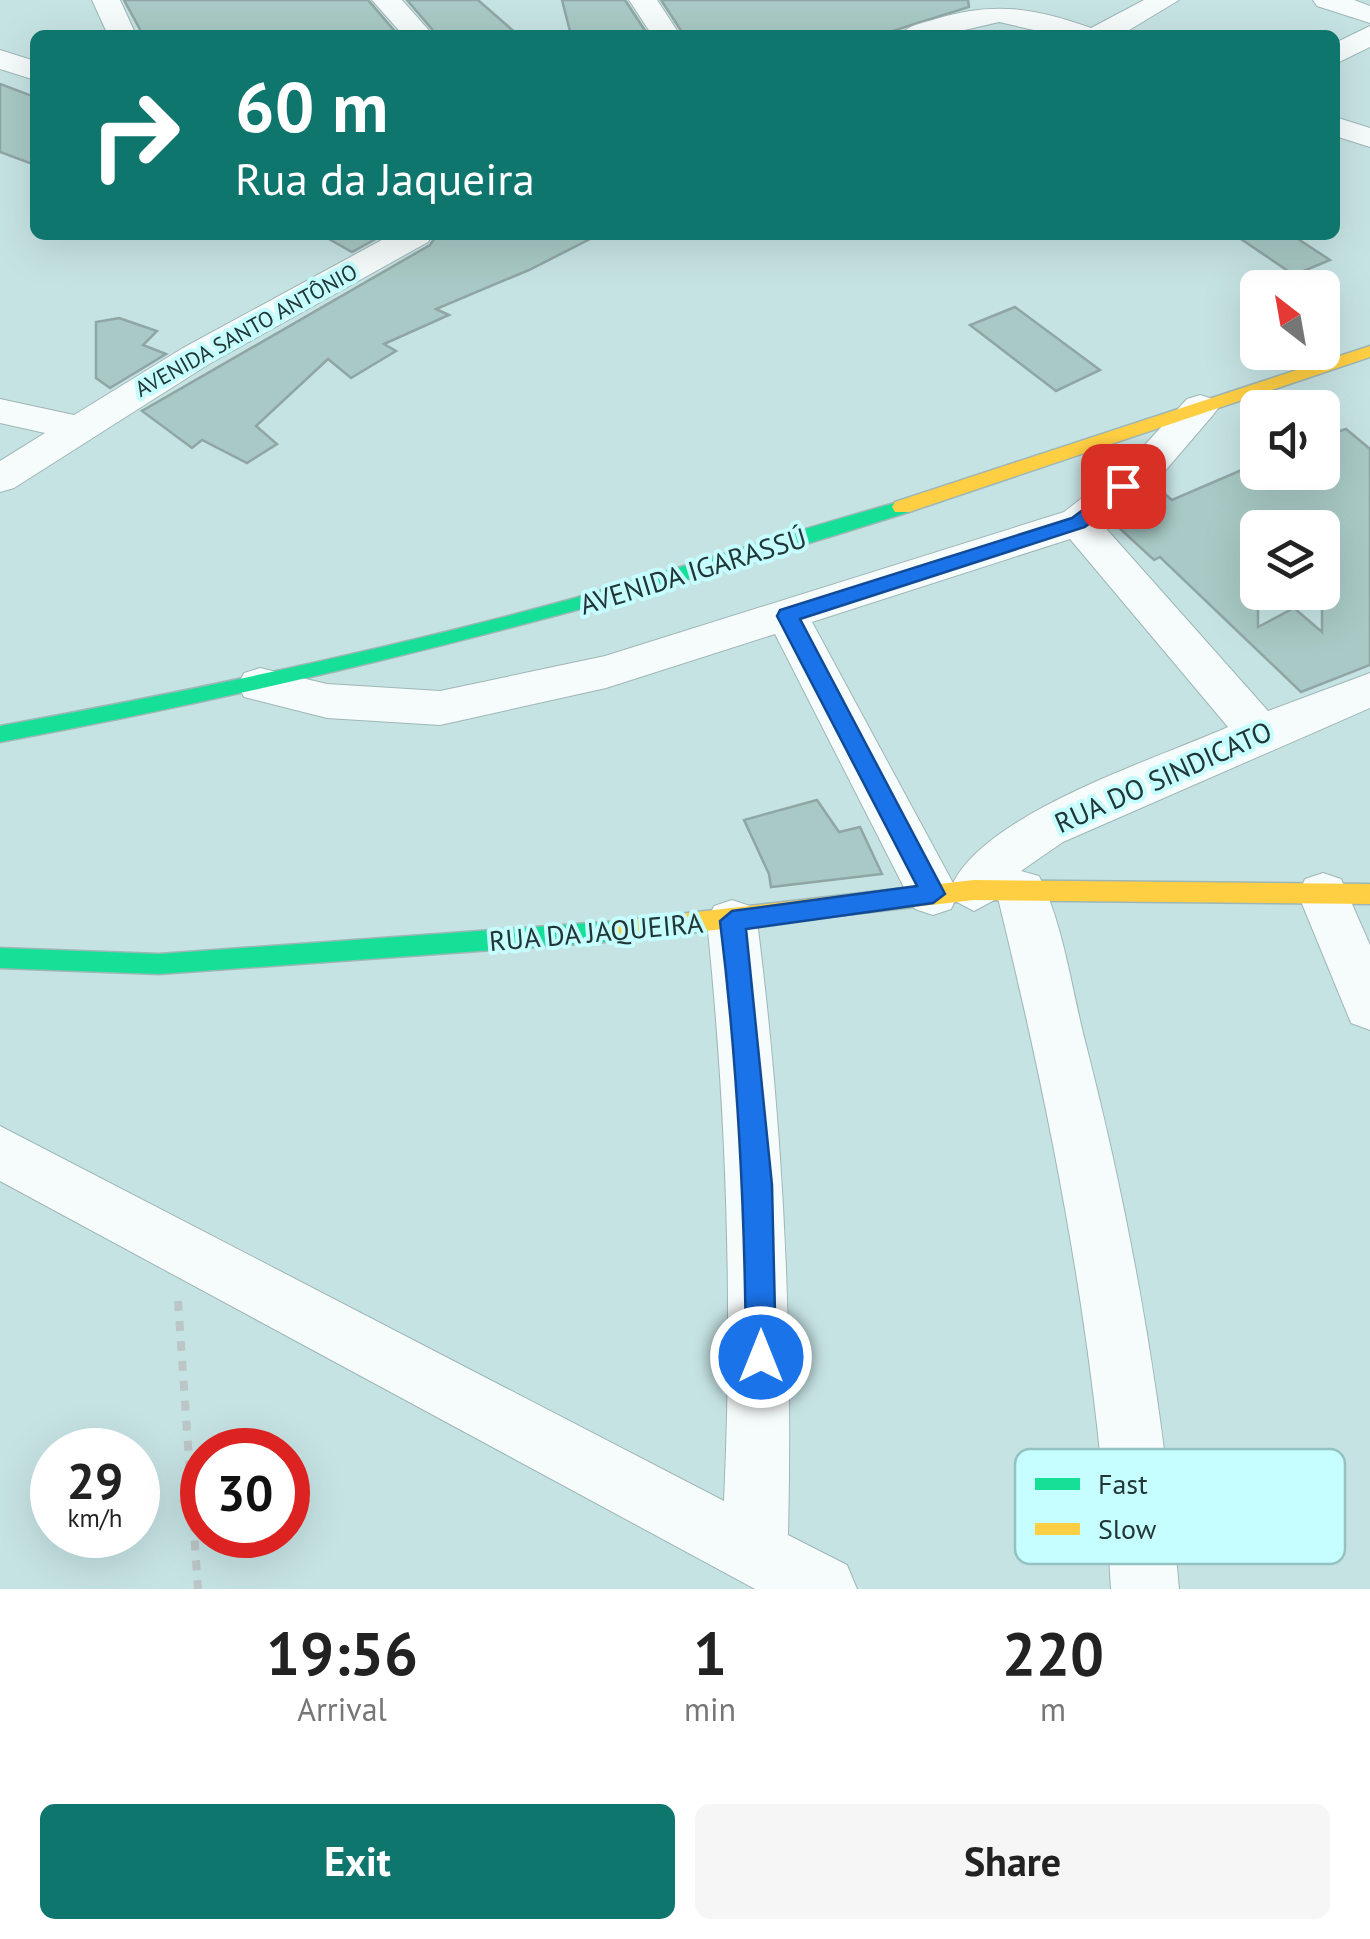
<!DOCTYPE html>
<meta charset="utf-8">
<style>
:root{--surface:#fff;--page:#f6f6f6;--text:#222;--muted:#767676;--accent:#0f766e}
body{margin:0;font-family:"PT Sans",sans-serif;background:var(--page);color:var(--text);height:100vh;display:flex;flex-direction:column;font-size:38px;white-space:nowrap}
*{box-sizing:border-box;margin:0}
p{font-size:32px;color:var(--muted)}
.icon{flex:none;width:55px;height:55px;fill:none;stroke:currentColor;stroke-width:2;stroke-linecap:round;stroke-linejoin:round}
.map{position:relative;height:1589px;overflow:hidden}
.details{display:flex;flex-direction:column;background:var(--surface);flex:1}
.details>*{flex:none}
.banner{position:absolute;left:30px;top:30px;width:1310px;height:210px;border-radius:15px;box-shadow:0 10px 40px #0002;background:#0f766e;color:#fff;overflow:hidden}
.needle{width:65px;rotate:329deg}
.fabs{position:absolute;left:1240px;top:270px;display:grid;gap:20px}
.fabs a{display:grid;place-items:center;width:100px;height:100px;border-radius:15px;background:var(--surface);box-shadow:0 10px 40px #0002;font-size:50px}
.speed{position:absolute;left:30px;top:1428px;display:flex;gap:20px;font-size:50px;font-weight:700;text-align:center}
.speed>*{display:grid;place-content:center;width:130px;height:130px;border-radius:50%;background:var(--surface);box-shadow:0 10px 40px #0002;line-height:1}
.speed small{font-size:25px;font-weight:400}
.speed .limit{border:15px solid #d22;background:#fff;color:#111}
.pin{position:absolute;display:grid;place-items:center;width:85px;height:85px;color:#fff;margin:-42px;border-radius:20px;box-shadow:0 5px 15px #0006}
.me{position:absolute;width:110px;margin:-55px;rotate:0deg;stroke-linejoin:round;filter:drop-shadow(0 0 8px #0008)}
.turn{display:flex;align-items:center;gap:35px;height:210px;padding:0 40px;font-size:45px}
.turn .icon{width:130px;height:130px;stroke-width:2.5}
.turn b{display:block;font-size:70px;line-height:85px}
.eta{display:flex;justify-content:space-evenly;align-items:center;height:170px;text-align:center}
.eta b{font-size:60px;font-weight:700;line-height:70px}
.primary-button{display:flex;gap:20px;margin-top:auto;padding:20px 40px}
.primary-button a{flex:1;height:115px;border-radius:15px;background:var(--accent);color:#fff;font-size:40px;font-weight:700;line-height:115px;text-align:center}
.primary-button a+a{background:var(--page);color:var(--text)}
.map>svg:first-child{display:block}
</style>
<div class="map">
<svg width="1370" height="1589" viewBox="0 0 1370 1589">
<rect width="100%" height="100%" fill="#c6e3e4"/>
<g fill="#a8c9c5" stroke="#90a6a5" stroke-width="2.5" fill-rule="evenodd">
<polygon points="124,0 368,0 398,35 143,35"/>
<polygon points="407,0 478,0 518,35 437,35"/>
<polygon points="562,0 625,0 648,35 571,35"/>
<polygon points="661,0 968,0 969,7 880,35 684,35"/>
<polygon points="0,84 35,97 35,165 0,152"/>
<polygon points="322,235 383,235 352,252"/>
<polygon points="437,235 598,235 529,270 436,309 449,315 384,344 396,351 351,378 328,359 256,426 277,444 247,463 202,440 192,448 142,411 430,245"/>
<polygon points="1235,235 1292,235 1330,260 1294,275"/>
<polygon points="1015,307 1100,370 1056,391 970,325"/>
<polygon points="119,318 157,331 143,345 166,354 110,388 96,378 96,322"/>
<path d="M1346 429 1370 449V665L1301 692 1160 557 1154 560 1114 523 1166 495 1172 500 1258 463V472H1322V437ZM1322 516V632L1294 608 1258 627V528H1297Z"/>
<polygon points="817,800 839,832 860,827 882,874 771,887 769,874 744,820"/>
</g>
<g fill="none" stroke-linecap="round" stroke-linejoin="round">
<defs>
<g id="street">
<polygon points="92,0 120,0 136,35 108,35"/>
<polygon points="372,0 402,0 433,35 403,35"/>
<polygon points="629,0 657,0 680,35 652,35"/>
<path d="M1144 0H1179L1121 35H1056L999 22 943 35H901C908 25 923 23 936 19 993 1 1036 8 1091 28Z"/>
<polygon points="1313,0 1354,0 1370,6 1370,23 1317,6"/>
<polygon points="1370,26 1370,47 1335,64 1335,43"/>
<polygon points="0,50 35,61 35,80 0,69"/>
<polygon points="1335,117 1370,128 1370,147 1335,136"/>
<polygon points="391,235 433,235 428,242 209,364 14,488 0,492 0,461 45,433 0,423 0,399 74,415 183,348"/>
<path d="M1200 395 1213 399 1219 407 1213 415 1159 478 1102 524 1268 711 1370 673V708L1063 842 1021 871 1039 876C1063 924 1071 985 1084 1037 1131 1218 1163 1402 1179 1589H1111C1098 1354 1054 1126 998 898L974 911 955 901 951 909 933 915 915 909 775 634 606 688 440 725 327 718 244 697 238 685 244 673 260 668 327 684 440 691 605 656 1064 512 1131 460 1187 399ZM1070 539 1228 727C1156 759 988 812 953 883L812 622Z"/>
<polygon points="1323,873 1341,879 1370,945 1370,1030 1351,1023 1298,894 1305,879"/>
<path d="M732 900 750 906 757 921C783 1125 793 1329 788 1535L847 1565 857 1589H755L0 1181V1126L724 1501C733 1307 727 1114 707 921L714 906Z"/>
</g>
<g id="fast">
<path d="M902 501 909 502V512C610 607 308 685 0 742V726C191 691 381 651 568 600 680 569 790 532 902 501Z"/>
<polygon points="618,921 627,924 630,931 627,938 618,941 159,974 0,968 0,948 159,954"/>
</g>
<g id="slow">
<polygon points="1370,346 1370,357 909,512 895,512 892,507 895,502"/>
<polygon points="974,880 1370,884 1370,904 974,900 618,941 609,938 606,931 609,924 618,921"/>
</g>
</defs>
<use href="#street" stroke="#9fb6b6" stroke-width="2"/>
<use href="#fast" stroke="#9fb6b6" stroke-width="3"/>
<use href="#slow" stroke="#9fb6b6" stroke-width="3"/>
<polyline stroke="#bcc6c7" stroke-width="8" stroke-dasharray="10 10" stroke-linecap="butt" points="178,1301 198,1589"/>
<use href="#street" fill="#f6fbfb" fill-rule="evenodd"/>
<use href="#fast" fill="#16e098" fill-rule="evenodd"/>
<use href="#slow" fill="#ffcf43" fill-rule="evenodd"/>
</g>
<path fill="#1a73e8" stroke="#114b97" stroke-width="2.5" d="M1123 480 1130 482V491L1085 527 800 619 945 894 933 903 746 929 772 1185 776 1357 771 1367 761 1372 751 1367 746 1357C745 1210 738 1066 720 921L732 911 917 886 777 616 780 610 1072 518Z"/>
<g text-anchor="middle" stroke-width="8" stroke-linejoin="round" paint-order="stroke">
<g font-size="22" fill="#213737" stroke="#c6fdfe">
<text transform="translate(246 330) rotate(-29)" y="8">AVENIDA SANTO ANTÔNIO</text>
</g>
<g font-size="28" fill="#213737" stroke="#c6fdfe">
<text transform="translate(693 571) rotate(-17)" y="10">AVENIDA IGARASSÚ</text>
<text transform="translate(1163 777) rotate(-24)" y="10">RUA DO SINDICATO</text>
<text transform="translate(596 932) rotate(-5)" y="10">RUA DA JAQUEIRA</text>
</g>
</g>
<rect x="1015" y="1449" width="330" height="115" rx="15" fill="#c6fdfe" stroke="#94c2c2" stroke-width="2.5"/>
<rect x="1035" y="1478" width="45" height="12" fill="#16e098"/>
<rect x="1035" y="1523" width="45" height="12" fill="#ffcf43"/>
<g font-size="28" fill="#213737">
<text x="1098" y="1494">Fast</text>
<text x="1098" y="1539">Slow</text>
</g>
</svg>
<div class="fabs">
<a><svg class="needle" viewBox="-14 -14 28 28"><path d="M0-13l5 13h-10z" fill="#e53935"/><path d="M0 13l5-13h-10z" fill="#767676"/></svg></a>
<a><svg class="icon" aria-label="sound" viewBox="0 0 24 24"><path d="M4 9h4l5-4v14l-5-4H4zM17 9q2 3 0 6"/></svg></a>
<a><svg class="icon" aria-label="layers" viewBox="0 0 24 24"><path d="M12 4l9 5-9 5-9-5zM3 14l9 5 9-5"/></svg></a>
</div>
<div class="speed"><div>29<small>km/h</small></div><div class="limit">30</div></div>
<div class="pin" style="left:1123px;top:486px;background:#d93025"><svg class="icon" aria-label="arrive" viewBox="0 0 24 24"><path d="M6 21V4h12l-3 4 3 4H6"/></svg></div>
<svg class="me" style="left:761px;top:1357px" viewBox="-20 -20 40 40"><circle r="17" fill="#1a73e8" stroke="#fff" stroke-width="3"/><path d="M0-11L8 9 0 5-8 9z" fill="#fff"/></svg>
<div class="banner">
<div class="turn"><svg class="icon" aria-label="right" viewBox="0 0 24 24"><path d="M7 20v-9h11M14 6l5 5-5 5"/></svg><div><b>60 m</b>Rua da Jaqueira</div></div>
</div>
</div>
<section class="details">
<div class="eta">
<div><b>19:56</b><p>Arrival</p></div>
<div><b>1</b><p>min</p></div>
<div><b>220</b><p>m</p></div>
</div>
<div class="primary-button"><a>Exit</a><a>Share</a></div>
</section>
